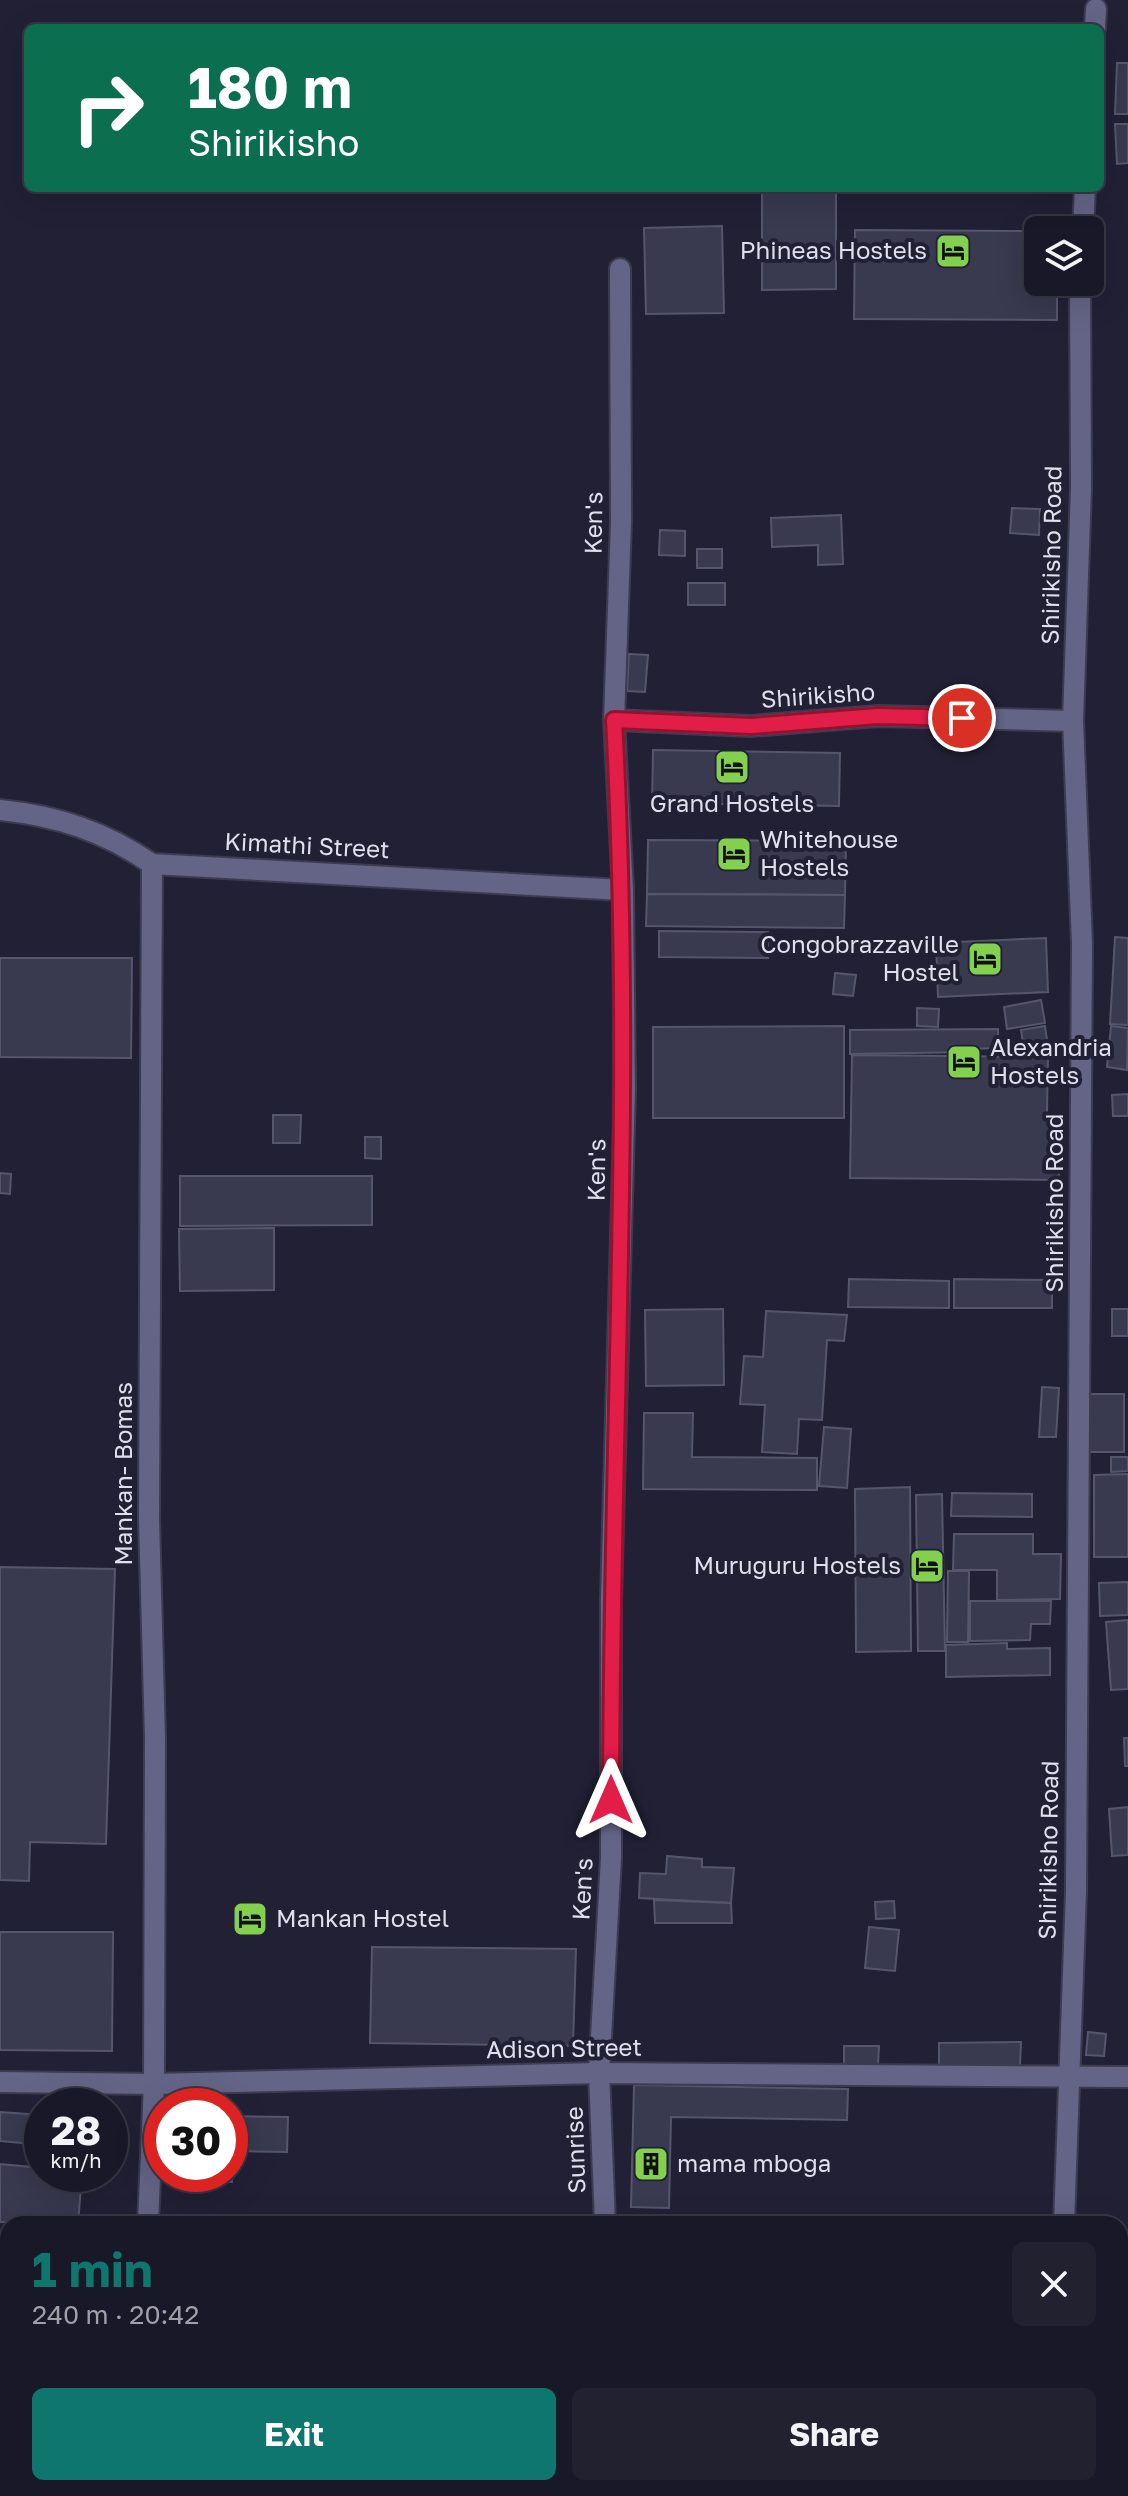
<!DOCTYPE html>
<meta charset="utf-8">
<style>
:root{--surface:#191828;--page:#222130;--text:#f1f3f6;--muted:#9fa0a8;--line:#373745;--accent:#0f766e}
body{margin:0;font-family:"Golos Text",sans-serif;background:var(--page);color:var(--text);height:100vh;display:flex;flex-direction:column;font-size:30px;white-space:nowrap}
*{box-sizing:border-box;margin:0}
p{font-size:26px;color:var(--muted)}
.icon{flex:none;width:44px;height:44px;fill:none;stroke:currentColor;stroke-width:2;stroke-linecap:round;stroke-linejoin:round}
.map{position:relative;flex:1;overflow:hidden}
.sheet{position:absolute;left:0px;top:2216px;width:1128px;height:280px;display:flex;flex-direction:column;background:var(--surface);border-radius:24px 24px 0 0;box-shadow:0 8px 32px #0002,0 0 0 2px var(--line)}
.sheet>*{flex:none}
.top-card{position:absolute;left:24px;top:24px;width:1080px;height:168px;border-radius:12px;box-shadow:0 8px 32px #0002,0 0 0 2px var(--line);background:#0b6e4f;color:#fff;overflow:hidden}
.fabs{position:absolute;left:1024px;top:216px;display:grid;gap:16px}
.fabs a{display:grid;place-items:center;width:80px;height:80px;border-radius:12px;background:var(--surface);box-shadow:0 8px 32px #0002,0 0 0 2px var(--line);font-size:40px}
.speed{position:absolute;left:24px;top:2088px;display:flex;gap:16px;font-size:40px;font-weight:700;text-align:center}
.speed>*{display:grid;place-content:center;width:104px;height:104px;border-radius:50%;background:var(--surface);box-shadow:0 8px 32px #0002,0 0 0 2px var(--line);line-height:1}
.speed small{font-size:20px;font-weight:400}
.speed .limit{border:12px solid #d22;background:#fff;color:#111}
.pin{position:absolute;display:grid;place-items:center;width:68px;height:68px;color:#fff;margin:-34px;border:4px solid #fff;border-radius:50%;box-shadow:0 2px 8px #0007}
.me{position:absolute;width:88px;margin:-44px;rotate:0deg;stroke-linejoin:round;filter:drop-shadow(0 0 6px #0008)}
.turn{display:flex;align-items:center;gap:28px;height:168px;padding:0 32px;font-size:36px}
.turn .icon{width:104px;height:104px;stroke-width:2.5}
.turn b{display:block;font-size:56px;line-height:68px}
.round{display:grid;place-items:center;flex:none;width:84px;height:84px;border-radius:12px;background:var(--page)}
.summary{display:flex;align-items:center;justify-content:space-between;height:136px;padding:0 32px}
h1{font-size:48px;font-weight:700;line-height:60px;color:var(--accent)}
.primary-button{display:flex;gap:16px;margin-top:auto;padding:16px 32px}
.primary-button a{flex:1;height:92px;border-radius:12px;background:var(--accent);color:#fff;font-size:32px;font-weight:700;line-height:92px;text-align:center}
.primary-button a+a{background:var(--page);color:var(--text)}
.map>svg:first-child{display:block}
</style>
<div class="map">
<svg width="1128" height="2496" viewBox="0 0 1128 2496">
<rect width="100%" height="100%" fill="#212035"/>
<g fill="#39394f" stroke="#55556d" stroke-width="2">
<polygon points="1117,63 1128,63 1128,114 1115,114"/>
<polygon points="1115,124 1128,124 1128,163 1117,164"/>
<polygon points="635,188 739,188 635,189"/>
<polygon points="762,188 836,188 836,289 762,290"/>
<polygon points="722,226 724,313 646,314 644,228"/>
<polygon points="855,230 1038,231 1038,282 1057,282 1057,320 854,319"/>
<polygon points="1012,508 1040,509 1039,535 1010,533"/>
<polygon points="841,515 843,564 818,565 818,545 772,547 771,518"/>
<polygon points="660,530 685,531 685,556 659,555"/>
<rect x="697" y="549" width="25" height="19"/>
<rect x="688" y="583" width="37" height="22"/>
<polygon points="629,654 648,655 645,692 627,691"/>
<polygon points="653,750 840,753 839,806 652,803"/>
<polygon points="648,840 846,841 845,895 647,894"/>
<polygon points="647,894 845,895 844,928 646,926"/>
<polygon points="659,931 768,932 768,958 659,957"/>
<polygon points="1115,937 1128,938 1128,1025 1110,1024"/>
<polygon points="1046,938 1048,992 938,997 936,943"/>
<polygon points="0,958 132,958 131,1058 0,1057"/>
<polygon points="835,973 856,975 853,996 833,994"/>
<polygon points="1041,1000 1045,1023 1007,1029 1004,1007"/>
<polygon points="917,1008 939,1009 938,1027 917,1026"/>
<polygon points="844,1026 844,1118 653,1118 653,1027"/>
<polygon points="1045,1026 1048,1047 1024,1050 1021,1030"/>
<polygon points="1111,1026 1128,1028 1127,1070 1107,1067"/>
<polygon points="998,1029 998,1048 970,1049 970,1052 850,1054 850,1030"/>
<polygon points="852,1055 1048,1057 1047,1113 1060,1114 1059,1180 850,1178"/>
<polygon points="1128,1094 1128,1116 1113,1116 1112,1095"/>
<polygon points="273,1115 301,1115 300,1143 273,1143"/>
<polygon points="365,1137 381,1137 381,1159 365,1158"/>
<polygon points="0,1173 11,1174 10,1194 0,1193"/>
<polygon points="180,1176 372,1176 372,1225 180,1226"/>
<polygon points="274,1228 274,1290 180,1291 179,1229"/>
<polygon points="849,1279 949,1281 949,1308 848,1307"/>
<polygon points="954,1279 1052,1280 1052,1308 954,1308"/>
<polygon points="723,1309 724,1385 646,1386 645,1310"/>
<rect x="1112" y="1309" width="16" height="27"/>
<polygon points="766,1311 847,1315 844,1341 827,1340 822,1420 799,1419 797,1454 762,1452 765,1405 740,1404 744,1356 763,1357"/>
<polygon points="1042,1387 1059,1388 1056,1437 1039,1437"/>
<rect x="1086" y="1394" width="38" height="58"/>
<polygon points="644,1413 693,1413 692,1457 817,1458 817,1490 643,1489"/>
<polygon points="824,1427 851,1429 847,1488 819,1486"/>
<polygon points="1111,1457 1128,1457 1128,1471 1111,1472"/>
<polygon points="1128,1474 1128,1557 1094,1557 1094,1475"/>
<polygon points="910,1487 911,1651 856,1652 855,1489"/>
<polygon points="952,1493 1032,1494 1032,1517 951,1516"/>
<polygon points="942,1494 945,1651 918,1651 916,1495"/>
<polygon points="954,1534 1033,1534 1033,1554 1061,1554 1060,1599 997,1600 997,1570 953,1570"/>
<polygon points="0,1567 115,1569 106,1844 30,1842 29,1881 0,1880"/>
<polygon points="948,1571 969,1571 968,1642 947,1642"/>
<polygon points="1128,1582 1128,1615 1100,1616 1099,1583"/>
<polygon points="970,1601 1051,1601 1050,1624 1031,1624 1030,1640 970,1641"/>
<polygon points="1128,1620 1128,1689 1111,1690 1106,1622"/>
<polygon points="1007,1643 1007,1649 1050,1648 1050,1675 946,1677 946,1645"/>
<polygon points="1124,1738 1128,1738 1128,1766 1125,1766"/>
<polygon points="1128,1807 1128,1855 1112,1856 1109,1809"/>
<polygon points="667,1856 702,1859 702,1867 734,1868 731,1903 639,1898 640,1873 666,1874"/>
<polygon points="654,1900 731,1903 732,1923 655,1923"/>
<polygon points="894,1901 895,1918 876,1919 875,1902"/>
<polygon points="869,1927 899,1930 895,1971 865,1968"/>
<polygon points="0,1932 113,1932 112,2051 0,2050"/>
<polygon points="372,1947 576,1949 573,2046 370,2043"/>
<polygon points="1088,2032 1106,2034 1104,2056 1086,2055"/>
<polygon points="1021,2042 1020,2066 939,2067 939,2043"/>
<polygon points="844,2046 879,2046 878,2065 844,2065"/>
<polygon points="634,2085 848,2089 847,2120 671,2117 669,2208 631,2207"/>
<polygon points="0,2112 42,2115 42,2145 0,2141"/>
<polygon points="230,2116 288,2117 287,2152 233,2151 232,2182 194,2181 194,2174 230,2174"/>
<polygon points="110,2121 114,2121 111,2151 110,2151"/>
<polygon points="0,2164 42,2168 42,2174 82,2174 78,2224 0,2222"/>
<rect x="1120" y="2260" width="8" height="114"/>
<polygon points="0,2399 8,2401 8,2454 0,2452"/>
</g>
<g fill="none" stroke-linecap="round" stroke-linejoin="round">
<defs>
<polyline id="service" points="619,2488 621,2496"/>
<g id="minor">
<polyline points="1095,28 1096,9"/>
<polyline points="1083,230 1085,188"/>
<polyline points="614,720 751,726 878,716 1073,721"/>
<path d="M0 810C57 816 104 831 152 864L623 890"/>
<polyline points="0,2082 154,2084 599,2073 1128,2077"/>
<polyline points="148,2224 154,2084 155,1738 149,1519 152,864"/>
<polyline points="605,2224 599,2073 611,1858 611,1599 625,1089 623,890 614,720 621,522 620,269"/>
<polyline points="1064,2224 1076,1891 1082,944 1073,721 1081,488 1080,282"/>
<polyline points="1070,2488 1071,2496"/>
<polyline points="130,2496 131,2488"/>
<polyline points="551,2496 559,2488"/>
</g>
</defs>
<use href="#service" stroke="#3c3b4f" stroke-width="24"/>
<use href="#minor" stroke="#3c3b4f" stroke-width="24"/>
<use href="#service" stroke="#646486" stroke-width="20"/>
<use href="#minor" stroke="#646486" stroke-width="20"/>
</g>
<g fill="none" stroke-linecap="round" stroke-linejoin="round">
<defs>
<path id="route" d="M611 1800C611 1440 634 1080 614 720L751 726 878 716 962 718"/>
</defs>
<use href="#route" stroke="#92132f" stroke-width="20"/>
<use href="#route" stroke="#e11d48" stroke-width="14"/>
</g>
<defs>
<symbol id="hotel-square" viewBox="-11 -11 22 22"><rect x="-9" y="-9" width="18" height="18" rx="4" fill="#83d04e" stroke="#212035"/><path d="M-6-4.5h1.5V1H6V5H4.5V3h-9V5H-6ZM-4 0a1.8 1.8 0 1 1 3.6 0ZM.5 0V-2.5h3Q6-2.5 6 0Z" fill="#111"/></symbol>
<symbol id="building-square" viewBox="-11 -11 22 22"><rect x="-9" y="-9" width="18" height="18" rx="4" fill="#83d04e" stroke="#212035"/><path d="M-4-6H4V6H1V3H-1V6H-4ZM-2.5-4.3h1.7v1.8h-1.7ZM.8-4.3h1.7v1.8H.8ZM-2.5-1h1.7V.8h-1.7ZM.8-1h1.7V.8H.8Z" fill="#111"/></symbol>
</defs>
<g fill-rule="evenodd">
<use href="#hotel-square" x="933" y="231" width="40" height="40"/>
<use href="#hotel-square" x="712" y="747" width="40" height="40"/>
<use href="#hotel-square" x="714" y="834" width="40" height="40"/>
<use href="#hotel-square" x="965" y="939" width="40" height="40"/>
<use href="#hotel-square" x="944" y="1042" width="40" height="40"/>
<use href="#hotel-square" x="907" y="1546" width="40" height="40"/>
<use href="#hotel-square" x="230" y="1899" width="40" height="40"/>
<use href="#building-square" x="631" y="2144" width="40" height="40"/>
</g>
<g text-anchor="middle" stroke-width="8" stroke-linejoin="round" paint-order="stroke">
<g font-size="24" fill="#dfdfed" stroke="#212035" text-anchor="start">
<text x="927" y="259" text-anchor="end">Phineas Hostels</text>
<text x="732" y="812" text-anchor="middle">Grand Hostels</text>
<text x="760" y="848">Whitehouse<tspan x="760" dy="28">Hostels</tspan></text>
<text x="959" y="953" text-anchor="end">Congobrazzaville<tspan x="959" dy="28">Hostel</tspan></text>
<text x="990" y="1056">Alexandria<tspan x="990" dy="28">Hostels</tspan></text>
<text x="901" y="1574" text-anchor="end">Muruguru Hostels</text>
<text x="276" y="1927">Mankan Hostel</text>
<text x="677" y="2172">mama mboga</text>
</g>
<g font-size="24" fill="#dfdfed" stroke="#212035">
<text transform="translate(594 523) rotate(-89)" y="8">Ken's</text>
<text transform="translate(1052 555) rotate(-89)" y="8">Shirikisho Road</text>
<text transform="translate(818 696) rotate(-4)" y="8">Shirikisho</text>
<text transform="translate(307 846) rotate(3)" y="8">Kimathi Street</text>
<text transform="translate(597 1170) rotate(-89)" y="8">Ken's</text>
<text transform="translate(1055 1203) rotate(-90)" y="8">Shirikisho Road</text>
<text transform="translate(124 1474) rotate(-90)" y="8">Mankan- Bomas</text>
<text transform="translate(1049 1850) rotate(-89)" y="8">Shirikisho Road</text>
<text transform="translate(583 1889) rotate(-87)" y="8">Ken's</text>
<text transform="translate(564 2049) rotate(-1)" y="8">Adison Street</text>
<text transform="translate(576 2150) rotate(-92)" y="8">Sunrise</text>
</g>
</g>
</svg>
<div class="fabs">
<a><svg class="icon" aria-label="layers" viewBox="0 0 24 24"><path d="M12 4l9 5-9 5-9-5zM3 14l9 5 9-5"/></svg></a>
</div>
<div class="speed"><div>28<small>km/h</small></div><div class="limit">30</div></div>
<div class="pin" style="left:962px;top:718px;background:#d93025"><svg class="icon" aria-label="arrive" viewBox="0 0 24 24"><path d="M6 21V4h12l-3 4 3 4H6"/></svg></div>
<svg class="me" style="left:611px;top:1800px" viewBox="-20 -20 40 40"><path d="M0-17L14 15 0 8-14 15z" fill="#e11d48" stroke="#fff" stroke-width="4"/></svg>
<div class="top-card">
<div class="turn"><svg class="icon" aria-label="right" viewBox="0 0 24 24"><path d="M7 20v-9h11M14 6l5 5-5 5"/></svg><div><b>180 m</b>Shirikisho</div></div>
</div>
<section class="sheet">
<div class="summary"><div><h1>1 min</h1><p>240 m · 20:42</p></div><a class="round"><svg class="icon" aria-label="close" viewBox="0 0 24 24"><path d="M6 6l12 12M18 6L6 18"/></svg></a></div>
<div class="primary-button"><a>Exit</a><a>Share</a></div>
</section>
</div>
